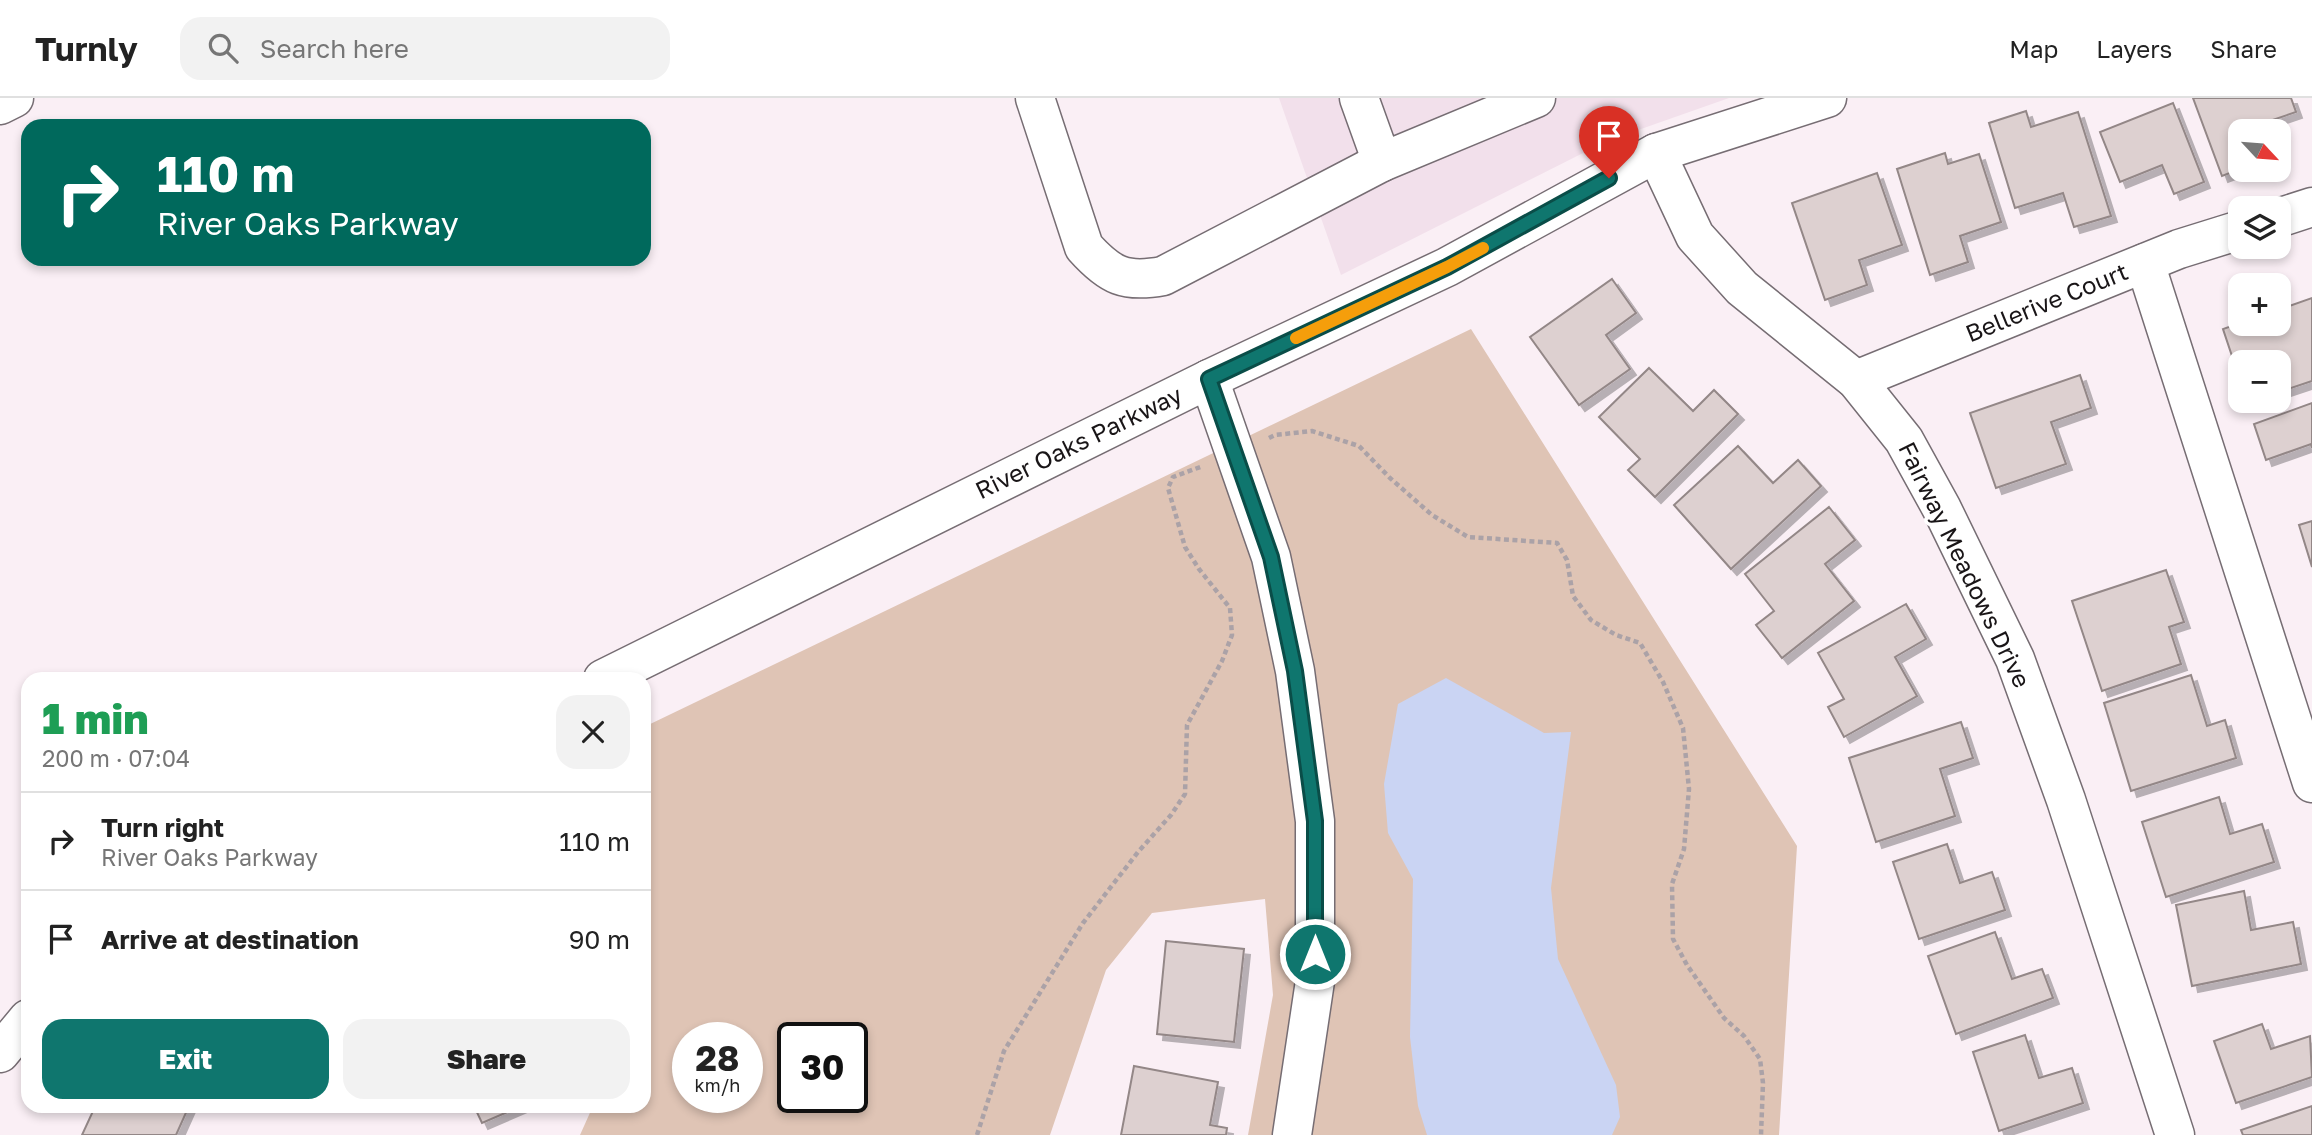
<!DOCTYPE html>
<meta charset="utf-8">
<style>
:root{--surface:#fff;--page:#f2f2f2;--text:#222;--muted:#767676;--line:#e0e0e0;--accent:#0f766e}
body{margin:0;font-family:"Golos Text",sans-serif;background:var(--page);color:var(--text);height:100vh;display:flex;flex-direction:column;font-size:26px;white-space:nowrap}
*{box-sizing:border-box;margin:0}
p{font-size:23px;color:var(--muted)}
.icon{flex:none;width:38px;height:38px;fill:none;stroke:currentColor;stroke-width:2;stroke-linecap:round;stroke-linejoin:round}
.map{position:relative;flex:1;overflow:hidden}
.details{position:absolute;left:21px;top:574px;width:630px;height:441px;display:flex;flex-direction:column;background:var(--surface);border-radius:21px;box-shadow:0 4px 10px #0003}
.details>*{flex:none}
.banner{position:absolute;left:21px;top:21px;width:630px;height:147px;border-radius:21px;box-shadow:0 4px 10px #0003;background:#00695c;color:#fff;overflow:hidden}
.needle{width:46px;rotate:116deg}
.tools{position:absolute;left:2228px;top:21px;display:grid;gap:14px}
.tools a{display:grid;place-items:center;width:63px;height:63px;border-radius:14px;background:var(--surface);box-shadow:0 4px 10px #0003;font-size:35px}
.speed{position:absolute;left:672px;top:924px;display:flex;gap:14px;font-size:35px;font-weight:700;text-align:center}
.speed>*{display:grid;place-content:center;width:91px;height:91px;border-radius:50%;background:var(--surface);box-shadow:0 4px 10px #0003;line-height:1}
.speed small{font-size:18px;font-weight:400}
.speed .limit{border:4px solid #111;border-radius:10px;background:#fff;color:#111}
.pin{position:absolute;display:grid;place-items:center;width:60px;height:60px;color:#fff;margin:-72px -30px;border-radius:50% 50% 50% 0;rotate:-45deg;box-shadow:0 0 7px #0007}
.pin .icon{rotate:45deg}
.me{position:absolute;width:77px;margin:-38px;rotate:0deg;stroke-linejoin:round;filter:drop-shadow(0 0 5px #0008)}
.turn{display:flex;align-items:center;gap:24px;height:147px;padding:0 21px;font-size:32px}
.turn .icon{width:91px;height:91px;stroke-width:2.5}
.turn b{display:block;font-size:49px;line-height:60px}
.round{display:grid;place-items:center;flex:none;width:74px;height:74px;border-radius:21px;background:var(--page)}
.summary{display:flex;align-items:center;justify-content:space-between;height:119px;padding:0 21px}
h1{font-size:42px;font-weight:800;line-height:52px;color:#1e9e55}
.primary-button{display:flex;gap:14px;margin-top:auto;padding:14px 21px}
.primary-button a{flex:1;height:80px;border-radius:21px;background:var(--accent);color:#fff;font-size:28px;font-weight:800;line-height:80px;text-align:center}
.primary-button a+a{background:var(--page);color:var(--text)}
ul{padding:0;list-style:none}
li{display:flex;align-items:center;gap:21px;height:98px;padding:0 21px;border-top:2px solid var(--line)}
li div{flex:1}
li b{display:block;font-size:26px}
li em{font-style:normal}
header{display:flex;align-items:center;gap:42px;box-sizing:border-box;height:98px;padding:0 35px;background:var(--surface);border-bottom:2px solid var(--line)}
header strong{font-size:33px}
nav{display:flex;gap:38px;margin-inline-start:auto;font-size:24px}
.search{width:490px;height:63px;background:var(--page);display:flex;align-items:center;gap:18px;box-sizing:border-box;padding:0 24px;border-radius:21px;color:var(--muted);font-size:26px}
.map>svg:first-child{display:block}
</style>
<header>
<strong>Turnly</strong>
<div class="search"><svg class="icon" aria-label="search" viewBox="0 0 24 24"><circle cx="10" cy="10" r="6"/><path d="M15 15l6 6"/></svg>Search here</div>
<nav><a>Map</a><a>Layers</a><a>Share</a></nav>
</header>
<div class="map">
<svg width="2312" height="1037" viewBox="0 0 2312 1037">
<defs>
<filter id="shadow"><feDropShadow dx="6" dy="6" stdDeviation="0" flood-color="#0004"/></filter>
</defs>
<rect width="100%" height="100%" fill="#faeff5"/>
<polygon fill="#f2e0eb" points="1279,0 1729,0 1607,43 1341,177"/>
<path fill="#dfc4b5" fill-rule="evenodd" d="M1471 231 1797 748 1779 1037H1248L1273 897 1265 801 1152 815 1106 872 1050 1037H580L593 1008H644V629ZM688 940H747V999H688ZM793 940H852V999H793Z"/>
<polygon fill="#cad4f3" points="1446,580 1544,635 1571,634 1551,790 1558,861 1616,987 1620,1019 1612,1037 1427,1037 1418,1008 1410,939 1413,781 1388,735 1384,686 1398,606"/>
<g fill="#ddd0d0" stroke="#938787" stroke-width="2" filter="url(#shadow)">
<polygon points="2193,0 2291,0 2296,14 2240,33 2240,71 2222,78"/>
<polygon points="2173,5 2204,84 2174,96 2162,67 2120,84 2100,34"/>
<polygon points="2026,13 2031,29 2078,14 2111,118 2074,129 2063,95 2015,110 1989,25"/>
<polygon points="1945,55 1948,66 1979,56 2001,124 1960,138 1968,164 1930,177 1897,71"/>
<polygon points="1877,75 1902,147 1859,162 1867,187 1825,202 1792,105"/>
<polygon points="1612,181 1636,215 1606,237 1630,271 1579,307 1530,239"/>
<polygon points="2312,200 2312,283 2279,294 2278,264 2268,264 2267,260 2254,264 2240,264 2240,269 2236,270 2223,231 2240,225 2278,226 2278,212"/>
<polygon points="1649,270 1693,313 1714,292 1738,316 1655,399 1628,372 1640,361 1599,319"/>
<polygon points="2080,277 2091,310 2051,324 2066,366 1996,390 1970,315"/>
<polygon points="2312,305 2312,350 2311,346 2266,362 2254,326"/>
<polygon points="1738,348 1773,385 1798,362 1821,388 1731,471 1674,407"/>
<polygon points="1829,409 1855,442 1825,466 1854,503 1782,560 1756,527 1774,513 1745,476"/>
<polygon points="2312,423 2312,469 2299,427"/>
<polygon points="2166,472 2184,524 2169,529 2181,566 2102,593 2072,503"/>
<polygon points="1906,506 1926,541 1895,559 1917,598 1844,639 1828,609 1844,601 1818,555"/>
<polygon points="2191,577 2207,628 2225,622 2236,660 2131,693 2104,605"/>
<polygon points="1961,624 1973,660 1940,671 1955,718 1876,744 1849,660"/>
<polygon points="2219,699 2230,736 2262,726 2274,764 2166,799 2142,724"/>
<polygon points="1947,746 1960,785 1992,774 2005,812 1919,841 1893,764"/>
<polygon points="2244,793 2251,832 2293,824 2301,866 2192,888 2176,807"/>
<polygon points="1995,834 2012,881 2042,871 2053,900 1956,936 1928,858"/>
<polygon points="1166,843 1244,851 1234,944 1157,936"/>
<polygon points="2262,926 2271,951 2310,938 2312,979 2236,1005 2214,943"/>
<polygon points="2025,937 2039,980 2072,970 2083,1005 1999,1033 1973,954"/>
<polygon points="1134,968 1218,984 1210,1027 1227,1030 1226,1037 1121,1037"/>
<polygon points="88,1008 189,1008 176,1037 82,1037 94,1011"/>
<polygon points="474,1008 521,1008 482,1025"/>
<polygon points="2312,1008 2312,1037 2243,1037 2241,1032"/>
</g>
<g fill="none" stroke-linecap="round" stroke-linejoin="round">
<defs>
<g id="minor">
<path d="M1035 0 1084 149C1110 178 1125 185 1163 178L1382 64"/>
<polyline points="1359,0 1382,64 1536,0"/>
<polyline points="1656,55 1695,138 1742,190 1856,282 1904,342 1942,411 2015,561 2066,702 2175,1037"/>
<polyline points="2278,120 2312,109"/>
<polyline points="2145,165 2312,685"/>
<polyline points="1209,281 1271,459 1295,573 1315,723 1315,883 1292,1037"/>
<polyline points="1856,282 2179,151 2240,132"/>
<polyline points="603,581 1209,281 1447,169 1656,55 1827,0"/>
<polyline points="0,955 28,921"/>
</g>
<polyline id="major" points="0,7 14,0"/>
</defs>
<use href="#minor" stroke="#766d73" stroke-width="41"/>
<use href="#major" stroke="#766d73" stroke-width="41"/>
<g stroke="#aba2a7" stroke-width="4.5" stroke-dasharray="5 3.5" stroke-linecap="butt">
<polyline points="1269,340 1275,337 1312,333 1359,348 1390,380 1432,417 1468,439 1557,445 1567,462 1573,498 1591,522 1616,537 1640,545 1663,584 1683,630 1689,691 1684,751 1672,786 1673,841 1687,867 1724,920 1744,938 1760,961 1763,985 1761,1037"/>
<polyline points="977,1037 1004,953 1083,825 1138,754 1171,717 1185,696 1187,627 1222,563 1232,537 1230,510 1199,471 1185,449 1168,390 1173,379 1203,368"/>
</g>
<use href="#minor" stroke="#fff" stroke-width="38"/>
<use href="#major" stroke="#fff" stroke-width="38"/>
</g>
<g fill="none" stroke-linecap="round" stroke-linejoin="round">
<defs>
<polyline id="route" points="1315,856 1315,723 1295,573 1271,459 1209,281 1447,169 1609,80"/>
</defs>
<use href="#route" stroke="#0a4d48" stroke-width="18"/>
<use href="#route" stroke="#0f766e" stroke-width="12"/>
<polyline stroke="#f59e0b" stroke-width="12" points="1296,240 1447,169 1483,150"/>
</g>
<g text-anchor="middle" stroke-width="7" stroke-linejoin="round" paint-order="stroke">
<g font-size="24" fill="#191517" stroke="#fff">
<text transform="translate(2047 205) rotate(-22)" y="8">Bellerive Court</text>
<text transform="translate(1079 345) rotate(-26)" y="8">River Oaks Parkway</text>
<text transform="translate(1964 467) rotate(64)" y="8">Fairway Meadows Drive</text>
</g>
</g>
</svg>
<div class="tools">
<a><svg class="needle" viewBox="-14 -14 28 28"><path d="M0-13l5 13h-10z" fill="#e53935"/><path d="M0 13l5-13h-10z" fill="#767676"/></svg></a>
<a><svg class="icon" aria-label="layers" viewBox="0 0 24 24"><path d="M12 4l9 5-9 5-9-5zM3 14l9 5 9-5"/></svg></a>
<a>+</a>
<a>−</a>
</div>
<div class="speed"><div>28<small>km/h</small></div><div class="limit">30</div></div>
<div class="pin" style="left:1609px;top:80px;background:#d93025"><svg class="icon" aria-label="arrive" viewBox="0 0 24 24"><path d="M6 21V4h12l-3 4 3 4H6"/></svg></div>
<svg class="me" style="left:1315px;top:856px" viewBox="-20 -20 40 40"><circle r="17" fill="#0f766e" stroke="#fff" stroke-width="3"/><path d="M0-11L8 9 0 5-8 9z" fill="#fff"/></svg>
<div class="banner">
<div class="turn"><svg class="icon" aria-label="right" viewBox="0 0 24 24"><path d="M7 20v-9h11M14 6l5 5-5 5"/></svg><div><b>110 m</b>River Oaks Parkway</div></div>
</div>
<section class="details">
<div class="summary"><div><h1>1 min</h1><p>200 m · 07:04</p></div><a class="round"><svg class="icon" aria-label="close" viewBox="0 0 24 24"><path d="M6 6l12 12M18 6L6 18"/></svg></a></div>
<ul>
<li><svg class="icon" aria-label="right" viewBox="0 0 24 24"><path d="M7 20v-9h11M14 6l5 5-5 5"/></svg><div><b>Turn right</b><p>River Oaks Parkway</p></div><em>110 m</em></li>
<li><svg class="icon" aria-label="arrive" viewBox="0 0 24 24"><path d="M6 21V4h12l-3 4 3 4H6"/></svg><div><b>Arrive at destination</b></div><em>90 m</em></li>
</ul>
<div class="primary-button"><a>Exit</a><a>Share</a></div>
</section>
</div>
